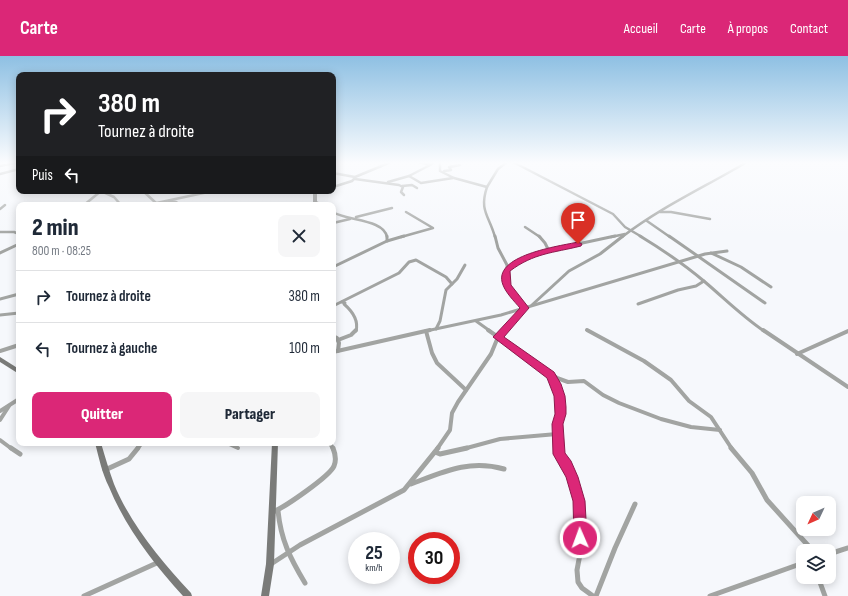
<!DOCTYPE html>
<html lang="fr">
<meta charset="utf-8">
<style>
:root{--surface:#fff;--page:#f6f6f7;--text:#1f2937;--muted:#747a83;--line:#e0e1e3;--accent:#db2777}
body{margin:0;font-family:"Sofia Sans Condensed",sans-serif;background:var(--page);color:var(--text);height:100vh;display:flex;flex-direction:column;font-size:15px;white-space:nowrap}
*{box-sizing:border-box;margin:0}
p{font-size:13px;color:var(--muted)}
.icon{flex:none;width:22px;height:22px;fill:none;stroke:currentColor;stroke-width:2;stroke-linecap:round;stroke-linejoin:round}
.map{position:relative;flex:1;overflow:hidden}
.side{position:absolute;left:16px;top:146px;width:320px;height:244px;display:flex;flex-direction:column;background:var(--surface);border-radius:8px;box-shadow:0 2px 10px #0003}
.side>*{flex:none}
.hud{position:absolute;left:16px;top:16px;width:320px;height:122px;border-radius:8px;box-shadow:0 2px 10px #0003;background:#202124;color:#fff;overflow:hidden}
.needle{width:26px;rotate:226deg}
.controls{position:absolute;left:796px;top:440px;display:grid;gap:8px}
.controls a{display:grid;place-items:center;width:40px;height:40px;border-radius:8px;background:var(--surface);box-shadow:0 2px 10px #0003;font-size:20px}
.speed{position:absolute;left:348px;top:476px;display:flex;gap:8px;font-size:20px;font-weight:700;text-align:center}
.speed>*{display:grid;place-content:center;width:52px;height:52px;border-radius:50%;background:var(--surface);box-shadow:0 2px 10px #0003;line-height:1}
.speed small{font-size:10px;font-weight:400}
.speed .limit{border:6px solid #d22;background:#fff;color:#111}
.pin{position:absolute;display:grid;place-items:center;width:34px;height:34px;color:#fff;margin:-41px -17px;border-radius:50% 50% 50% 0;rotate:-45deg;box-shadow:0 0 4px #0007}
.pin .icon{rotate:45deg}
.me{position:absolute;width:44px;margin:-22px;rotate:358deg;stroke-linejoin:round;filter:drop-shadow(0 0 3px #0008)}
.turn{display:flex;align-items:center;gap:14px;height:84px;padding:0 16px;font-size:18px}
.turn .icon{width:52px;height:52px;stroke-width:2.5}
.turn b{display:block;font-size:28px;line-height:34px}
.then{display:flex;align-items:center;height:38px;padding:0 16px;background:#0003;gap:8px;font-size:15px}
.round{display:grid;place-items:center;flex:none;width:42px;height:42px;border-radius:8px;background:var(--page)}
.headline{display:flex;align-items:center;justify-content:space-between;height:68px;padding:0 16px}
h1{font-size:24px;font-weight:800;line-height:30px}
.primary-button{display:flex;gap:8px;margin-top:auto;padding:8px 16px}
.primary-button a{flex:1;height:46px;border-radius:8px;background:var(--accent);color:#fff;font-size:16px;font-weight:800;line-height:46px;text-align:center}
.primary-button a+a{background:var(--page);color:var(--text)}
ul{padding:0;list-style:none}
li{display:flex;align-items:center;gap:12px;height:52px;padding:0 16px;border-top:1px solid var(--line)}
li div{flex:1}
li b{display:block;font-size:15px}
li em{font-style:normal}
header{display:flex;align-items:center;gap:24px;box-sizing:border-box;height:56px;padding:0 20px;background:var(--accent);color:#fff}
header strong{font-size:19px}
nav{display:flex;gap:22px;margin-inline-start:auto;font-size:14px}
.map>svg:first-child{display:block}
</style>
<header>
<strong>Carte</strong>
<nav><a>Accueil</a><a>Carte</a><a>À propos</a><a>Contact</a></nav>
</header>
<div class="map">
<svg width="848" height="540" viewBox="0 0 848 540">
<rect width="100%" height="100%" fill="#f6f8fc"/>
<g fill="none" stroke-linecap="round" stroke-linejoin="round">
<g stroke="#a2a4a2" stroke-width="2.5">
<polyline points="419,106 430,109 435,106"/>
<path d="M440 106V115L454 122 487 131C479 155 489 159 495 181"/>
<polyline points="513,106 613,158 625,171 642,181"/>
<polyline points="0,110 19,106"/>
<polyline points="444,115 451,114 449,111 460,109"/>
<polyline points="333,117 355,121 391,106"/>
<polyline points="0,118 19,113"/>
<polyline points="409,120 430,109"/>
<polyline points="355,123 399,129 403,131 401,136 404,139"/>
<polyline points="388,126 409,120 421,127 453,122"/>
<polyline points="402,130 412,129 417,132"/>
<polyline points="333,131 352,125 355,122"/>
<polyline points="487,131 498,113 507,106"/>
<polyline points="101,135 114,141 121,149"/>
<polyline points="143,135 156,147"/>
<polyline points="169,145 176,146 181,149"/>
<polyline points="315,145 321,149"/>
<polyline points="84,149 101,135"/>
<polyline points="147,149 213,135"/>
<polyline points="0,153 5,149"/>
<path d="M333 156C346 165 384 163 387 181"/>
<polyline points="660,156 671,156 710,163"/>
<polyline points="356,161 392,152"/>
<polyline points="647,165 670,181"/>
<polyline points="333,167 350,163"/>
<polyline points="525,171 540,181"/>
<polyline points="0,176 14,176 19,178"/>
<polyline points="401,181 433,172 406,156"/>
<polyline points="611,181 625,178"/>
<path d="M622 181C661 151 705 131 747 106"/>
</g>
<g stroke="#a2a4a2" stroke-width="3">
<polyline points="387,180 387,185"/>
<polyline points="495,180 498,192 507,209 507,229 524,252 503,275"/>
<polyline points="539,180 545,187 549,195"/>
<path d="M640 180C663 194 685 209 705 226 725 243 743 261 764 275"/>
<polyline points="669,180 765,247"/>
<polyline points="0,197 19,188"/>
<polyline points="711,197 741,211 771,231"/>
<polyline points="333,211 387,185 404,180"/>
<polyline points="507,213 519,205 536,197 615,180"/>
<polyline points="0,243 19,238"/>
<path d="M342 246 345 247 344 248C352 255 359 264 356 275"/>
<polyline points="638,248 678,234 696,230 704,225"/>
<polyline points="532,249 569,215 600,198 623,180"/>
<polyline points="333,250 399,217 409,206 416,204 446,221 452,228"/>
<polyline points="0,259 19,257"/>
<polyline points="476,265 490,275"/>
<polyline points="436,273 440,265 446,234 457,223 465,209"/>
<polyline points="587,274 589,275"/>
<polyline points="426,275 501,259 705,198 727,195"/>
</g>
<g stroke="#a2a4a2" stroke-width="4">
<polyline points="488,274 557,322 568,326 584,325 603,339 619,347 661,363 691,371 720,374"/>
<polyline points="587,274 644,305 671,324 689,345 711,361 732,393"/>
<polyline points="763,274 848,331"/>
<polyline points="426,275 432,297 437,307 466,334"/>
<polyline points="333,280 337,282 339,287 338,295"/>
<polyline points="338,284 351,279 356,274"/>
<polyline points="0,295 19,289"/>
<polyline points="333,296 430,274"/>
<polyline points="797,298 848,275"/>
<polyline points="333,311 333,315"/>
<polyline points="551,320 559,340 558,393"/>
<polyline points="0,355 19,343"/>
<polyline points="0,364 9,350"/>
<polyline points="0,384 12,393"/>
<polyline points="227,387 238,392"/>
<polyline points="330,387 333,393"/>
<polyline points="137,393 142,387"/>
<polyline points="437,393 450,374 452,357 458,346 491,298 498,281 504,274"/>
<polyline points="463,393 500,383 557,378"/>
</g>
<g stroke="#a2a4a2" stroke-width="5">
<polyline points="11,392 20,398"/>
<polyline points="558,392 560,400 567,409 573,422 579,444 581,493 577,514 578,526 582,532 593,540"/>
<polyline points="731,392 752,417 767,444 813,495"/>
<polyline points="435,396 440,398 467,392"/>
<polyline points="105,414 129,403 138,392"/>
<path d="M411 428C443 416 469 403 504 413"/>
<path d="M278 455C281 484 290 502 305 527"/>
<path d="M273 456C285 451 330 420 334 410 337 403 335 397 333 392"/>
<polyline points="829,498 848,492"/>
<polyline points="271,508 300,489 404,434 438,392"/>
<polyline points="818,521 825,540"/>
<polyline points="84,540 159,506"/>
<polyline points="596,540 615,492 635,448"/>
<polyline points="710,540 803,507"/>
</g>
<g fill="#7a7b79" fill-rule="evenodd">
<rect x="313" y="135" width="4" height="14"/>
<polygon points="0,301 19,313 19,318 0,306"/>
<path d="M95 387H101C105 401 109 414 114 428 131 469 161 505 191 537L192 540H183C153 507 126 472 109 431 102 417 99 402 95 387Z"/>
<polygon points="272,387 278,387 274,508 269,540 261,540 266,508"/>
</g>
</g>
<linearGradient id="sky" x2="0" y2="1"><stop stop-color="#8ec0e3"/><stop offset="0.59" stop-color="#fbfcfe"/><stop offset="1" stop-color="#fbfcfe" stop-opacity="0"/></linearGradient>
<rect width="848" height="181" fill="url(#sky)"/>
<path fill="#db2777" stroke="#8e194d" d="M578 186 582 188 581 190C553 197 534 197 510 215L511 229 529 252 504 281 554 316 561 328 565 340 566 351V358L563 368 565 397 571 405 578 421 585 445 587 482 585 487 580 489 575 487 574 482 573 445 566 421 553 398 552 368 555 358 554 340 547 322 493 281 520 252C514 245 506 237 503 229 491 199 560 190 578 186Z"/>
</svg>
<div class="controls">
<a><svg class="needle" viewBox="-14 -14 28 28"><path d="M0-13l5 13h-10z" fill="#e53935"/><path d="M0 13l5-13h-10z" fill="#747a83"/></svg></a>
<a><svg class="icon" aria-label="layers" viewBox="0 0 24 24"><path d="M12 4l9 5-9 5-9-5zM3 14l9 5 9-5"/></svg></a>
</div>
<div class="speed"><div>25<small>km/h</small></div><div class="limit">30</div></div>
<div class="pin" style="left:578px;top:188px;background:#d93025"><svg class="icon" aria-label="arrive" viewBox="0 0 24 24"><path d="M6 21V4h12l-3 4 3 4H6"/></svg></div>
<svg class="me" style="left:580px;top:482px" viewBox="-20 -20 40 40"><circle r="17" fill="#db2777" stroke="#fff" stroke-width="3"/><path d="M0-11L8 9 0 5-8 9z" fill="#fff"/></svg>
<div class="hud">
<div class="turn"><svg class="icon" aria-label="right" viewBox="0 0 24 24"><path d="M7 20v-9h11M14 6l5 5-5 5"/></svg><div><b>380 m</b>Tournez à droite</div></div>
<div class="then">Puis<svg class="icon" aria-label="left" viewBox="0 0 24 24"><path d="M17 20v-9H6M10 6l-5 5 5 5"/></svg></div>
</div>
<section class="side">
<div class="headline"><div><h1>2 min</h1><p>800 m · 08:25</p></div><a class="round"><svg class="icon" aria-label="close" viewBox="0 0 24 24"><path d="M6 6l12 12M18 6L6 18"/></svg></a></div>
<ul>
<li><svg class="icon" aria-label="right" viewBox="0 0 24 24"><path d="M7 20v-9h11M14 6l5 5-5 5"/></svg><div><b>Tournez à droite</b></div><em>380 m</em></li>
<li><svg class="icon" aria-label="left" viewBox="0 0 24 24"><path d="M17 20v-9H6M10 6l-5 5 5 5"/></svg><div><b>Tournez à gauche</b></div><em>100 m</em></li>
</ul>
<div class="primary-button"><a>Quitter</a><a>Partager</a></div>
</section>
</div>
